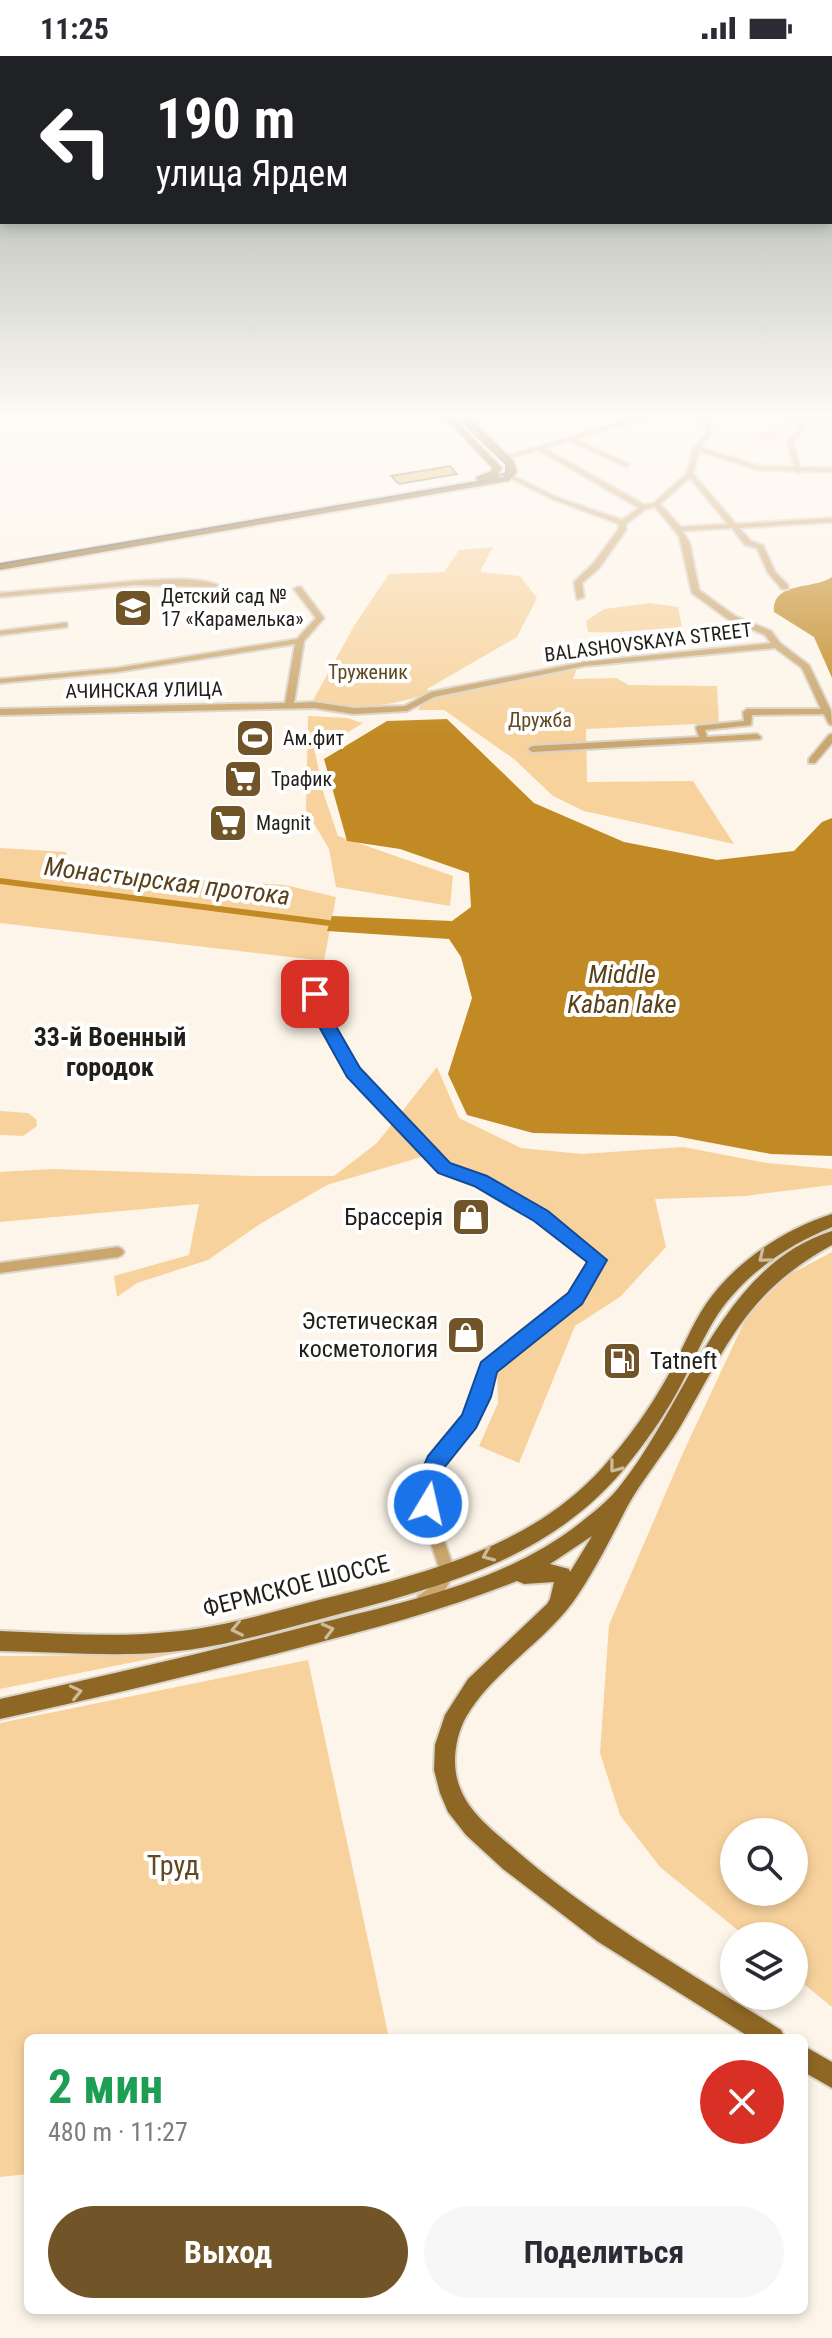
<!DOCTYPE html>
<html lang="ru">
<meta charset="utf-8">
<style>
:root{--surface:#fff;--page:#f7f7f7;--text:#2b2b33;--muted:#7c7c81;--accent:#715528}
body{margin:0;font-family:"Roboto Condensed",sans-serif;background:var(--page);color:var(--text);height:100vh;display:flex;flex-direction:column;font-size:30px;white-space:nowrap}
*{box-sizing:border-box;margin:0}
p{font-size:26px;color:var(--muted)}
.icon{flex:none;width:44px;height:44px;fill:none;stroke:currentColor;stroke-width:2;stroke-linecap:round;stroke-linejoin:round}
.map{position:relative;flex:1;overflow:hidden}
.panel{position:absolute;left:24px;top:1978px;width:784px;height:280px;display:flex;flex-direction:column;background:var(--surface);border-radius:12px;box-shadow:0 4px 12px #0003}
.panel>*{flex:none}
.guide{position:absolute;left:0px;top:0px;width:832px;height:168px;box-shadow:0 4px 12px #0003;background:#202124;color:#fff;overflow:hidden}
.fabs{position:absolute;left:720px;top:1762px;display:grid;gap:16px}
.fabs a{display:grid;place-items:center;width:88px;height:88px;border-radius:50%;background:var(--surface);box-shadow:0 4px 12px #0003;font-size:40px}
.pin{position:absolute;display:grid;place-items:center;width:68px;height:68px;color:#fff;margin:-34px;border-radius:16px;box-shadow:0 4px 12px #0006}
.me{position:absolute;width:88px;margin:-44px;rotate:9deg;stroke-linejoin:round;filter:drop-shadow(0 0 6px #0008)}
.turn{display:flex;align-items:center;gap:28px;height:168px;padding:0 24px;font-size:36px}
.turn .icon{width:104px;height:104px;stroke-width:2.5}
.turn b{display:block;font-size:56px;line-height:68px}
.round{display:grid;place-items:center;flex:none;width:84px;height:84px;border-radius:42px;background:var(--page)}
.overview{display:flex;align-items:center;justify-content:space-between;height:136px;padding:0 24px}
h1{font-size:48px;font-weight:700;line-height:60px;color:#1e9e55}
.primary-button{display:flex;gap:16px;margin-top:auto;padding:16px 24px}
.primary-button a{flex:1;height:92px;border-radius:48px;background:var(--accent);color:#fff;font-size:32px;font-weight:700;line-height:92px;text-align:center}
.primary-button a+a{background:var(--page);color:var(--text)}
.status{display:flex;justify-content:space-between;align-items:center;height:56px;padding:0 40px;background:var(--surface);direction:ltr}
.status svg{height:22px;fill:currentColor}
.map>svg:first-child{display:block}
</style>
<div class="status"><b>11:25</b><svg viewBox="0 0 49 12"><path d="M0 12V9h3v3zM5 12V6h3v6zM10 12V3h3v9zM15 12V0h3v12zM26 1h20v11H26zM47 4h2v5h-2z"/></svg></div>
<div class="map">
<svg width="832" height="2282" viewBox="0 0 832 2282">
<rect width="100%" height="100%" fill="#fdf5e9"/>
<g fill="#f7d29c" fill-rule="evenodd">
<polygon points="807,358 832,358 832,369 780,370 778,375 783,380 758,385 757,380 767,376 775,367 807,362"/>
<path d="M493 491 480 516 520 520 537 542 517 581 427 633 430 637 579 607 573 623 616 622 629 629 717 630 719 667 586 673 587 726 693 725 734 788 584 755 553 740 514 703 444 654H418L429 637C389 651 353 655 312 646L354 570 389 518 444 516 459 494Z"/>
<path d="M650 547 678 551 682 572C650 572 620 578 588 576L586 565 604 553Z"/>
<polygon points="308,660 347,662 363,667 315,696 324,739 338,780 453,820 450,850 336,831 329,793 306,754"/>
<polygon points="0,792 66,796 68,815 285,829 336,841 324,905 0,867"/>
<polygon points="437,1011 459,1062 521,1092 582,1098 683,1091 767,1107 832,1113 832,1129 745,1140 655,1143 666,1191 620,1241 575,1270 519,1407 479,1390 498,1347 497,1316 557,1267 594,1226 590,1190 523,1141 442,1117 428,1099 327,1129 260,1168 208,1204 137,1227 117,1241 114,1220 189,1199 199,1148 0,1166 0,1116 51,1113 254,1120 334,1120 377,1087"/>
<polygon points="0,1055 28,1057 36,1063 37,1070 23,1080 0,1079"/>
<path d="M832 1196V1951L794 1920V1880H745L660 1811 620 1759 600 1697 609 1569 682 1399 747 1260 787 1220ZM734 1776H794V1836H734Z"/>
<polygon points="228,1587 0,1633 0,1600 126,1599"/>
<polygon points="308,1604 389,1982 28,1982 28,2118 0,2121 0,1667"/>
</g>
<g fill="#c28a24">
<path d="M832 521V622L814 581 774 556C772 525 813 534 832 521Z"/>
<polygon points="447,663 534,747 624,786 717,804 794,795 822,766 832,762 832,1100 771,1098 675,1080 533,1077 467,1059 448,1018 472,942 461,901 449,883 327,875 332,860 452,865 471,851 469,817 400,793 347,785 324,703 387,665"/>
</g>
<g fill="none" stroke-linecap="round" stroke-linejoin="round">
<polygon fill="#c28a24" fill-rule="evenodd" points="0,822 329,864 334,867 329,870 0,828"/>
</g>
<polygon fill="#eab051" stroke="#7b7164" stroke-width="2" points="450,410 457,418 399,428 391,420"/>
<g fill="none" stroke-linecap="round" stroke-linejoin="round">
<defs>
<g id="minor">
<path d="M647 358H658L575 383 628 408V410H624L569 385 544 392 645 449 654 447 687 417 693 392 705 379V368L700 362 704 358H711L707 362 711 368V379L700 391 759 410 794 411 787 385 804 369 807 371 793 385 800 411 832 412V416L801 415 798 417 795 415 758 414 699 395 693 418 736 468 832 462V466L739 472 751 485 763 489 775 516 788 529V533H782L768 517 757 492 745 489 732 472 683 475 690 488 699 534 735 560 771 575 780 587 809 609 831 655 832 669 829 668 824 658 752 659 751 669 705 674 707 681 757 678 761 681 760 683 532 696 528 693 532 690 699 681 696 672 697 670 744 665 743 656 747 653H821L802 612 775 592 584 610 434 641 407 655 354 658 314 652 0 659V653L285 647 295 588 117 616 0 627V623L117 612 297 583 316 562 294 533 298 531H301L324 562 304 585 294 647 314 646 354 652 405 650 431 636 584 606 771 587 765 579 729 564 692 537 679 480 655 451 646 453 626 468V474L599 512 582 527 584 541 577 543 574 526 593 508 618 474 619 468 552 443 506 420 511 419 556 441 622 464 639 452 538 394 506 403 503 401ZM690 422 728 468 681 471 660 448Z"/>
<path d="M135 525C160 524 195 520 218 529L214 531 135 529 0 541V537Z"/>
<polygon points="64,567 67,567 67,571 0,579 0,575"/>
<polygon points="832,678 832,687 815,707 809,707 809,703 829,679"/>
<polygon points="315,935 320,938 329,965 357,1013 448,1109 484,1122 545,1157 602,1201 604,1204 580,1247 494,1315 488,1341 474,1369 441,1409 433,1430 438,1466 455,1516 441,1541 423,1552 418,1550 416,1545 418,1540 431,1531 440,1515 424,1466 419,1430 430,1402 464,1361 474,1341 483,1308 570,1239 591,1205 537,1163 476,1128 440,1115 349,1019 319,965 310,938"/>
<polygon points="118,1191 122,1193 124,1196 122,1199 118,1201 0,1217 0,1207"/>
</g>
<g id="major">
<polygon points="441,358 450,358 502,412 498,419 485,424 503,421 507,416 507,408 457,358 466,358 514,405 517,416 509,425 0,514 0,508 477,425 476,421 491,415 492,412"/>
<path d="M832 1158V1171C788 1189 746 1217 718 1258 704 1279 694 1304 682 1327 668 1354 651 1379 632 1403 555 1503 445 1529 328 1561 276 1575 223 1591 169 1596 113 1601 56 1596 0 1595V1575C56 1577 113 1582 169 1576 218 1572 265 1558 311 1546 415 1520 529 1494 603 1411 628 1383 651 1351 669 1318 682 1295 691 1270 706 1248 735 1206 784 1173 832 1158Z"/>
<path d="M832 1175V1189C745 1237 727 1290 680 1371 664 1398 641 1425 627 1451 610 1484 594 1516 573 1546 542 1588 492 1616 466 1661 455 1681 451 1710 460 1732 469 1756 492 1774 511 1790 593 1862 689 1916 781 1974L785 1982H751L597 1885 503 1813 466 1779 448 1756 440 1737 434 1714 435 1689 445 1659 468 1623 547 1548 550 1543 554 1526 524 1528 517 1525C447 1553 375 1572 302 1591 202 1617 101 1641 0 1663V1643C104 1620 208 1596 312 1569 403 1546 504 1527 580 1467 594 1456 609 1444 620 1430 687 1347 721 1210 832 1175ZM592 1480 570 1516 569 1513 550 1508Z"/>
<polygon points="804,1990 832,2006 832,2032 804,2016"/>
</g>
</defs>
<use href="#minor" stroke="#dad3c8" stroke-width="4"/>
<use href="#major" stroke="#dad3c8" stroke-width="4"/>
<use href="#minor" fill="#cba66e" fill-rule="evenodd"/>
<use href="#major" fill="#8f6724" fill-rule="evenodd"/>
<polyline stroke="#5e5952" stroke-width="2" points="0,508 485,425 506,417 506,408 454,358"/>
</g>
<defs><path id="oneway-chevron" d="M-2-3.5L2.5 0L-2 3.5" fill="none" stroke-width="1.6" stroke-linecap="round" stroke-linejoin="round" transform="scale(2)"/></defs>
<g stroke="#cdbb9c">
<use href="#oneway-chevron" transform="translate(764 1201) rotate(141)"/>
<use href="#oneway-chevron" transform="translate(615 1411) rotate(128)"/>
<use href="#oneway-chevron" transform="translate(488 1499) rotate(157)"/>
<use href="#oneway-chevron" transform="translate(237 1573) rotate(168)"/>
<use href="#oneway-chevron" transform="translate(328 1574) rotate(-15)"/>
<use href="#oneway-chevron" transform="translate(76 1636) rotate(-13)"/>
</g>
<linearGradient id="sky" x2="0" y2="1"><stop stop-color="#99a39a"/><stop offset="0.53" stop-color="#fefaf5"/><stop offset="1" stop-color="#fefaf5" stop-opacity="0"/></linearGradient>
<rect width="832" height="678" fill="url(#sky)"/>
<polygon fill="#1a73e8" stroke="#114b97" stroke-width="2" points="315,933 323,938 333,965 360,1012 450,1107 487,1120 548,1155 607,1204 582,1248 497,1316 491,1341 476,1372 444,1412 436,1430 439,1448 436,1455 428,1458 420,1455 415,1430 428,1400 462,1359 481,1306 568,1237 587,1206 534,1165 474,1130 438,1117 347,1021 316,965 307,938"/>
<defs>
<symbol id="school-square" viewBox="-11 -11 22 22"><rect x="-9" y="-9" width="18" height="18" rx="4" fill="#715528" stroke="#fff"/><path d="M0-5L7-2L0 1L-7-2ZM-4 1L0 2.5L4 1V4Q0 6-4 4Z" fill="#fff"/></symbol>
<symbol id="stadium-square" viewBox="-11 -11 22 22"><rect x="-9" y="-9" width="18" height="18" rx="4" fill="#715528" stroke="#fff"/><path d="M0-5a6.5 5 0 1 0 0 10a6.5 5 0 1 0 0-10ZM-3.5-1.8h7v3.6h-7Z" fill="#fff"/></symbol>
<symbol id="supermarket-square" viewBox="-11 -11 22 22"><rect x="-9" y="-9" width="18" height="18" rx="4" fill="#715528" stroke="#fff"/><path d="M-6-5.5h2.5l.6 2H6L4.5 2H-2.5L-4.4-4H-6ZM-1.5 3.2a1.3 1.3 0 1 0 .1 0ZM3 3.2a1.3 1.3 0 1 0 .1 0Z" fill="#fff"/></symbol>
<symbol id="shop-square" viewBox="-11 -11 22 22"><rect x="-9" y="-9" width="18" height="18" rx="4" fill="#715528" stroke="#fff"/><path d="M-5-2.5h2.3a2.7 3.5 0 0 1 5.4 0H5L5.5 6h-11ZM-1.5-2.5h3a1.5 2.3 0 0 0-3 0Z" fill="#fff"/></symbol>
<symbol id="fuel-square" viewBox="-11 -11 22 22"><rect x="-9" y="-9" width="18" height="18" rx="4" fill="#715528" stroke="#fff"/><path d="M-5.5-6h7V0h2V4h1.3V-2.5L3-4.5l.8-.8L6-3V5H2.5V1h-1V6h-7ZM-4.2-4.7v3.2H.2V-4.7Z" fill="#fff"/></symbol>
</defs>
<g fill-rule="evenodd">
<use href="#school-square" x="111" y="530" width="44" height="44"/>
<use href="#stadium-square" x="233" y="660" width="44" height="44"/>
<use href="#supermarket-square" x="221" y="701" width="44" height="44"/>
<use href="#supermarket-square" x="206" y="745" width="44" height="44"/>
<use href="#shop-square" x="449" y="1139" width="44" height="44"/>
<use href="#shop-square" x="444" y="1257" width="44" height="44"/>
<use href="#fuel-square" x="600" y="1283" width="44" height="44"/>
</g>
<g text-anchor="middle" stroke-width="8" stroke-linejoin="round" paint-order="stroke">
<g font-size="20" fill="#221e19" stroke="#fff" text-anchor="start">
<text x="161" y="547">Детский сад №<tspan x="161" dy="23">17 «Карамелька»</tspan></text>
<text x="283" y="689">Ам.фит</text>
<text x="271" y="730">Трафик</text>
<text x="256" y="774">Magnit</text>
</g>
<g font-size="20" fill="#221e19" stroke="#fff">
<text transform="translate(648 586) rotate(-7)" y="7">BALASHOVSKAYA STREET</text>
<text transform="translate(144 634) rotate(-1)" y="7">АЧИНСКАЯ УЛИЦА</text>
</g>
<g font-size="20" fill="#614922" stroke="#fff">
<text x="368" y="623">Труженик</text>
<text x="540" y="671">Дружба</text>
</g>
<g font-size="24" fill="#221e19" stroke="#fff" text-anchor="end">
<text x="443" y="1169">Брассерiя</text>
<text x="438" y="1273">Эстетическая<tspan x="438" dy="28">косметология</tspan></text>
<text x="650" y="1313" text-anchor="start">Tatneft</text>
</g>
<g font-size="24" fill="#221e19" stroke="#fff">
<text transform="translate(296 1530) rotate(-14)" y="8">ФЕРМСКОЕ ШОССЕ</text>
</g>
<g font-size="26" font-style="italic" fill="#59411a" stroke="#fff">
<text transform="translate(167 825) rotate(7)" y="9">Монастырская протока</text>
<text x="622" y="927">Middle<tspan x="622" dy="30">Kaban lake</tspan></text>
</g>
<g font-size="26" font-weight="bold" fill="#221e19" stroke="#fff">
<text x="110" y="990">33-й Военный<tspan x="110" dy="30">городок</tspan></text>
</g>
<g font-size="28" fill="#614922" stroke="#fff">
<text x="173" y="1819">Труд</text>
</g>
</g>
</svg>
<div class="fabs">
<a><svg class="icon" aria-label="search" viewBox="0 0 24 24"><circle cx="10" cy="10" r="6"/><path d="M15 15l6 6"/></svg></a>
<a><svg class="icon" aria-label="layers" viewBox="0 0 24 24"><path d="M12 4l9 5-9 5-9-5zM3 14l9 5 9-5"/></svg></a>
</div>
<div class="pin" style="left:315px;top:938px;background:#d93025"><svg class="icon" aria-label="arrive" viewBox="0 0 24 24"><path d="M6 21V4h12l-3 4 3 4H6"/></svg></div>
<svg class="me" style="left:428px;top:1448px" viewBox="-20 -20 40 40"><circle r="17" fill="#1a73e8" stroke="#fff" stroke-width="3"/><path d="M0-11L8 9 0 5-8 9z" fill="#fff"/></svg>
<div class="guide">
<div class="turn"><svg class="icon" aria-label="left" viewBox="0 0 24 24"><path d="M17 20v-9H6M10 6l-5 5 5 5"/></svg><div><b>190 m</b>улица Ярдем</div></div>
</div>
<section class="panel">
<div class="overview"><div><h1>2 мин</h1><p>480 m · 11:27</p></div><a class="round" style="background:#d93025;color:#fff"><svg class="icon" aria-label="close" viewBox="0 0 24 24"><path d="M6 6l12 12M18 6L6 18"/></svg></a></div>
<div class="primary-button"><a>Выход</a><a>Поделиться</a></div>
</section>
</div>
